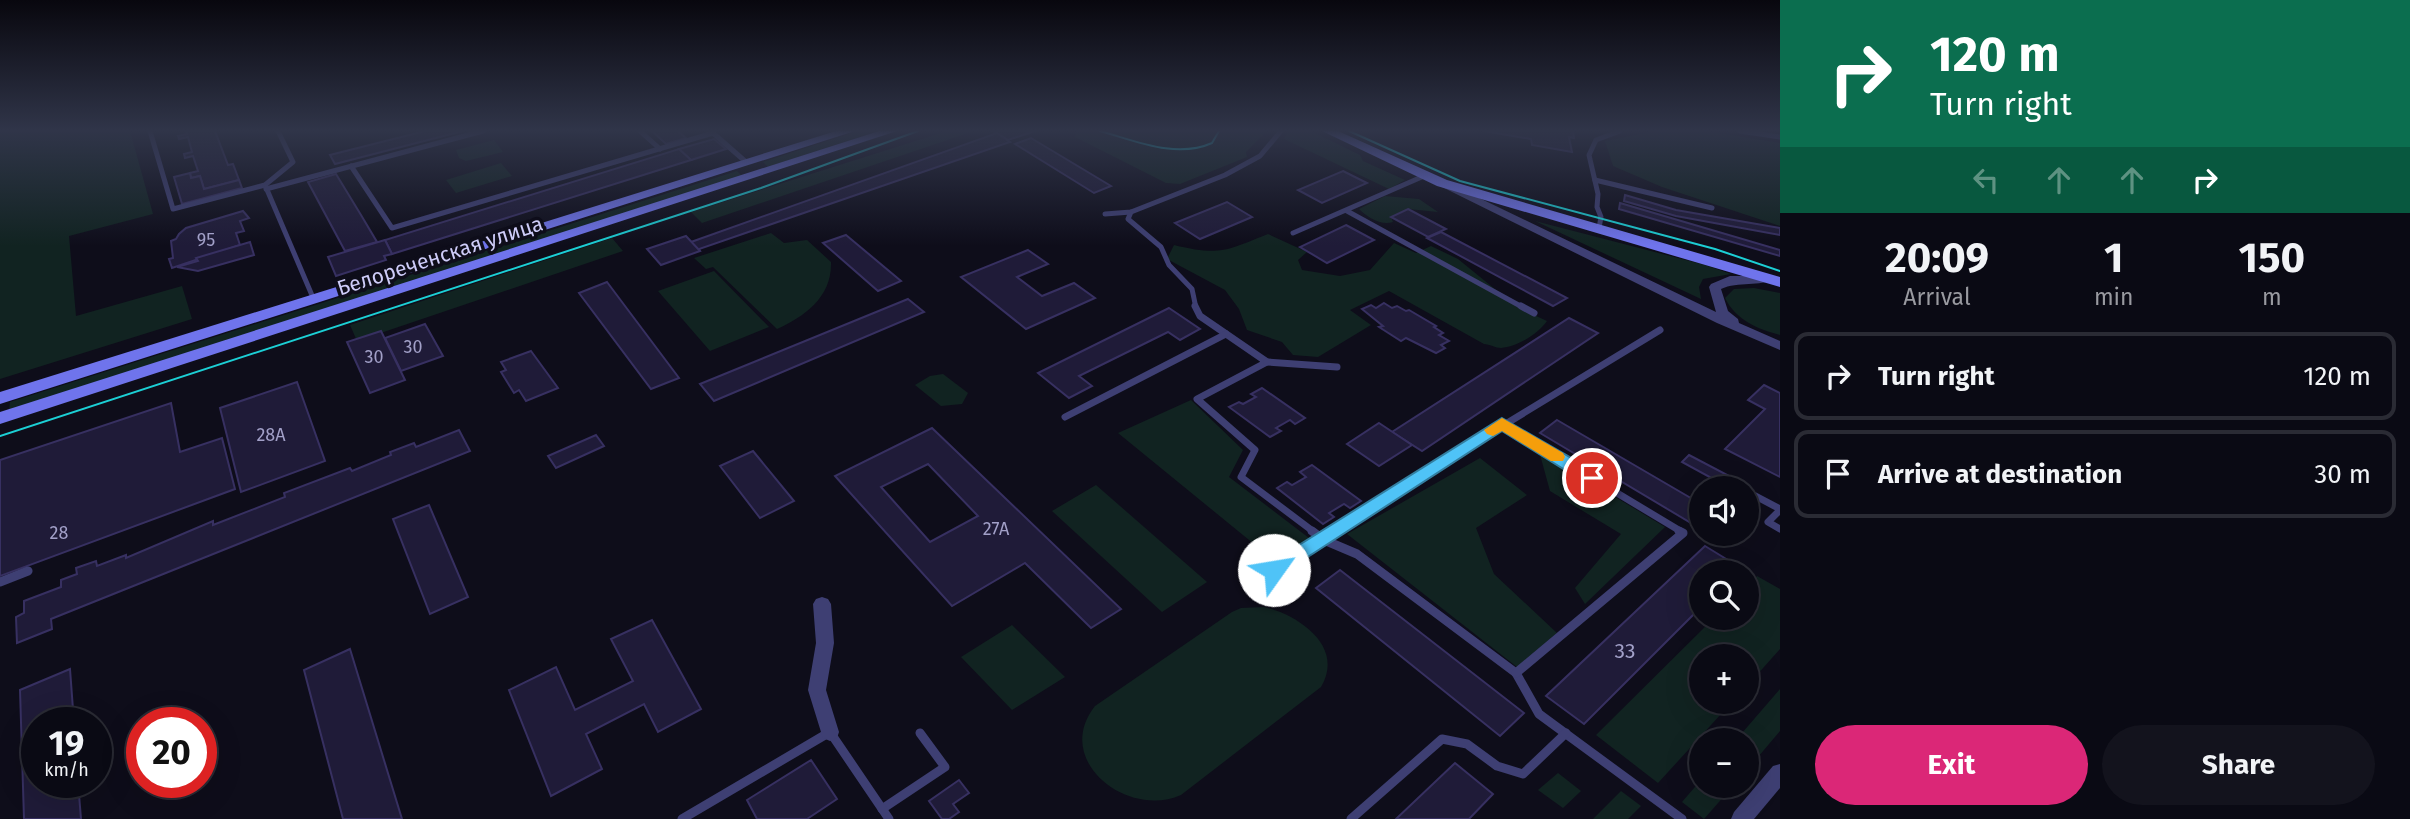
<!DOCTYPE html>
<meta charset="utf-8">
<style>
:root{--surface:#0a0a14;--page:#13131d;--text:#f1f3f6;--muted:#999aa0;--line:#2a2b34;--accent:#db2777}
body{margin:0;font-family:"Fira Sans",sans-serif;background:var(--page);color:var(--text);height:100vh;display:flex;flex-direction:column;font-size:26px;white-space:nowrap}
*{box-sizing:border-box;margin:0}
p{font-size:23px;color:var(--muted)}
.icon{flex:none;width:38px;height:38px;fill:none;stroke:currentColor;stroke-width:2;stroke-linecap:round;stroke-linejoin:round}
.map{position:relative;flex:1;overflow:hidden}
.details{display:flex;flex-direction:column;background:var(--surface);width:630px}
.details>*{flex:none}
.banner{background:#0b6e4f;color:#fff;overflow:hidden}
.buttons{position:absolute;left:1689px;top:476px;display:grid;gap:14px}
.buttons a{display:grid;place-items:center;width:70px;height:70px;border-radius:50%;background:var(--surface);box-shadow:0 7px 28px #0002,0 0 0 2px var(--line);font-size:35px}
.speed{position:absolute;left:21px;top:707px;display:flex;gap:14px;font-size:35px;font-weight:700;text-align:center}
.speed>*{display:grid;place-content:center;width:91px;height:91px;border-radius:50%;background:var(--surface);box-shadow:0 7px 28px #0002,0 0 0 2px var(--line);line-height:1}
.speed small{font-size:18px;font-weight:400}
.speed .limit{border:10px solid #d22;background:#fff;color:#111}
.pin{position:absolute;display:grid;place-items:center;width:60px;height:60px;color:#fff;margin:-30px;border:4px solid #fff;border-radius:50%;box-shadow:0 2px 7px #0007}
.me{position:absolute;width:77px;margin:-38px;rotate:58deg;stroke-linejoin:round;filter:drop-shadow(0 0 5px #0008)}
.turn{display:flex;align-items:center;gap:24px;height:147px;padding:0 35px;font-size:32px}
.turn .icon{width:91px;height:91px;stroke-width:2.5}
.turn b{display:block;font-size:49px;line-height:60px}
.lanes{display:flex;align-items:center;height:66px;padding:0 35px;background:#0003;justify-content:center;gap:35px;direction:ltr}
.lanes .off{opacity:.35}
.eta{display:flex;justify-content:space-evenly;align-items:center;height:119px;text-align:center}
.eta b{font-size:42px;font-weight:700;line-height:49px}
.button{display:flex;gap:14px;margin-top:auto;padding:14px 35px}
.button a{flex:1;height:80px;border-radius:42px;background:var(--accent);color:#fff;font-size:28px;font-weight:700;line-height:80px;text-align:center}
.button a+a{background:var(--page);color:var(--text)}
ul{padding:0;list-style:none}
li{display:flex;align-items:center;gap:21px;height:88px;margin:0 14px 10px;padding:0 21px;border:4px solid var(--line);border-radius:14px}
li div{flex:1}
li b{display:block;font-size:26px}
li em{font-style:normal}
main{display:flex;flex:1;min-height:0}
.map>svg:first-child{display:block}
</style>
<main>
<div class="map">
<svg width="1780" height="819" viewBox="0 0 1780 819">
<rect width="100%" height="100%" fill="#0e0d1a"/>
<g fill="#112321">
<polygon points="0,131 130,131 153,214 69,236 76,316 182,286 192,319 0,379"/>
<polygon points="858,131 877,131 768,167 763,162"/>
<polygon points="947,131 974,131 702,223 691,212"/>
<polygon points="1076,131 1267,131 1246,152 1247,157 1180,184 1166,183 1075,137"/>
<polygon points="1288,131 1311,131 1360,155 1363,161 1405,180 1389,189 1284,139"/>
<polygon points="1655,131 1707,131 1780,143 1780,226 1662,187 1613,166 1605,141"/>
<polygon points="494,140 503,152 466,161 459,158 456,150"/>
<polygon points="501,163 512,176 456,193 446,180"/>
<polygon points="737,171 742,176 9,411 10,402"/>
<path d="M1385 196 1419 199 1438 212 1408 209 1391 217 1393 222C1381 226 1367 217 1359 209Z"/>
<polygon points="1535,221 1705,265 1731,274 1703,279 1699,287 1701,299"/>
<path d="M771 233 784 243 807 240 831 262C832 297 805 316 777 329L713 267 706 269 694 258Z"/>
<path d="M1268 234 1307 252 1298 260 1302 270 1340 276 1370 270 1394 243 1416 253 1431 246 1458 259 1517 307 1547 321C1538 334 1517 347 1501 348 1496 348 1489 344 1484 344L1389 291 1350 310 1371 325 1318 357 1293 355 1282 342 1247 330 1239 309 1225 290 1167 259 1174 245C1219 256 1226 251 1268 234Z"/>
<polygon points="612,238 623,251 357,341 350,325"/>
<polygon points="714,271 769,327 710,351 658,291"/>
<path d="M1754 288 1780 293V335C1757 329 1736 320 1725 298L1734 289Z"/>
<polygon points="943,374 968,393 962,404 941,406 915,385 930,376"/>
<polygon points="1191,400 1243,450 1229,477 1309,538 1276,562 1118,433"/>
<polygon points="1539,451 1665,527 1585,604 1575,588 1621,534 1550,491"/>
<polygon points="1480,458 1527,495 1476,528 1494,574 1557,633 1517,667 1347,534"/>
<polygon points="1096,485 1207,582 1162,612 1052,511"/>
<polygon points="1757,576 1780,589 1780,649 1747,686 1746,656 1701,656 1701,702 1732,702 1658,783 1596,735 1714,618 1746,618 1747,586"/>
<path d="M1264 607C1299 615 1345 647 1321 687L1181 795C1127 819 1052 760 1095 706L1232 612 1241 608Z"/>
<polygon points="1012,625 1065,677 1012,710 961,657"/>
<polygon points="1780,689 1780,731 1747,770 1746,740 1736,740"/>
<polygon points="1558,773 1581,791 1563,808 1538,790"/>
<polygon points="1701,780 1701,786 1733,786 1704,819 1682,802"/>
<polygon points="1621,791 1641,806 1628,819 1593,819"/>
</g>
<g fill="#1f1b38" stroke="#373061" stroke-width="2" fill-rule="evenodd">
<polygon points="186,131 215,131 228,165 233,164 239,180 204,189 200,176 191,178 190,173 198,171 193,156 185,158 184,154 192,152 188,137 179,139 178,136 187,134"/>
<polygon points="425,131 463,131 335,164 330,155"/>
<polygon points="652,131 678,131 686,138 666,144"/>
<polygon points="993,131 1035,131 1008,140"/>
<polygon points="1484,131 1573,131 1574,138 1569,137 1572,152 1532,145 1531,139"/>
<polygon points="997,133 1010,142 699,249 700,251 691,242"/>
<polygon points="1031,138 1111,186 1094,193 1015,144"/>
<polygon points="714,139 726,149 691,160 679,149"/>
<polygon points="679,149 691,160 392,254 385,240"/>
<polygon points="1343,171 1367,183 1322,203 1298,190"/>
<polygon points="190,173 191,178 200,176 204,189 239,180 242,188 182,204 174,177"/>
<polygon points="336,174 361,215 377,242 345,251 308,182"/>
<polygon points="1625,195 1676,210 1780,228 1780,235 1676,216 1624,201"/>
<polygon points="1227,202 1252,217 1200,239 1175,223"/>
<polygon points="1620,203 1780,250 1780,256 1619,209"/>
<polygon points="1408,209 1446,229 1428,237 1391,217"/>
<polygon points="243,211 249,218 240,221 244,231 236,233 240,245 172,268 169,259 173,258 171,241 176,239 179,234 186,228"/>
<polygon points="1346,225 1374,240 1327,263 1300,247"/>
<polygon points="1441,232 1567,298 1553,306 1427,238"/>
<polygon points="846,235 901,281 878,291 823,243"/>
<polygon points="686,236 700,251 661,265 647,249"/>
<polygon points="385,240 392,254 384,256 386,260 336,276 328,257"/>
<polygon points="250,242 254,255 198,271 177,267 198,261 196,258"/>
<polygon points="1028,250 1048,264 1017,277 1042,296 1074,283 1095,298 1026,329 961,277"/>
<polygon points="607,282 679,378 651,389 579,293"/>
<polygon points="908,299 924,312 714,401 700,384"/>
<polygon points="1384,303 1392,308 1397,306 1406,311 1409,310 1436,326 1434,327 1443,333 1439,335 1449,341 1441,345 1445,348 1436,353 1406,338 1401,341 1379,327 1383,326 1362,309 1371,305 1376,308"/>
<polygon points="1169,308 1200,329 1180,340 1168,332 1079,376 1092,386 1069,398 1038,373"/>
<polygon points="1569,318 1598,333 1422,451 1392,432"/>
<polygon points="425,324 443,356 401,371 385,338"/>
<polygon points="381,331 405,380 370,393 347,342"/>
<polygon points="531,351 558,388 526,401 519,390 514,393 501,372 506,370 501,362"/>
<polygon points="297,382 325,461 241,492 220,408"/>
<polygon points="1764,385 1780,393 1780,477 1725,449 1765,409 1748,400"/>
<polygon points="1262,388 1305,418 1295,424 1290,420 1276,428 1281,431 1270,437 1229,407 1239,402 1243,404 1256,397 1251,394"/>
<polygon points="171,403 180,452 222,438 235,489 0,576 0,460"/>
<polygon points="1557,420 1701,504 1701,529 1540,433"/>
<polygon points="1379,423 1412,445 1379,466 1347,444"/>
<path d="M932 428 1121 609 1091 628 1025 563 952 606 835 476ZM928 464 978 516 930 542 881 487Z"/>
<polygon points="459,430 470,451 51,619 52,629 17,643 16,617 24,613 24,601 61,587 61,580 77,574 76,568 96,561 97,566 126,555 126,558 213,521 213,525 285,497 284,493 350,468 352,471 391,455 390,452 414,443 416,447"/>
<polygon points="596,435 604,446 556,468 548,456"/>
<polygon points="753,451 794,501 760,518 720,466"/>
<polygon points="1689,455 1733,478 1726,486 1682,462"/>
<polygon points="1312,465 1361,501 1350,508 1344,504 1329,513 1334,517 1323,524 1277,488 1287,482 1292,485 1306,477 1300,472"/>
<polygon points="429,505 468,597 430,614 393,519"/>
<polygon points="1705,546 1741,568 1736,572 1701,572 1701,607 1584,724 1546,696"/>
<polygon points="1340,570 1524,713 1500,736 1316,588"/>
<polygon points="652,620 701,709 658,732 644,704 586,734 602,769 551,796 509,690 556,667 575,710 633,681 611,639"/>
<polygon points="350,649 402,819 343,819 304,670"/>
<polygon points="70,669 74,723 37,723 37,782 78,782 81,819 24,819 20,690"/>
<polygon points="811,760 837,799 807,819 757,819 747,800"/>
<polygon points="1455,763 1493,794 1469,819 1396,819"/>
<polygon points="959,780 969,793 953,804 959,812 949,819 942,819 929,801"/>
</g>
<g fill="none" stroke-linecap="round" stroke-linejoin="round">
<g stroke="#3e3f73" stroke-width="5">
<polyline points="150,131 173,209 265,185 293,162 278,131"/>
<polyline points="640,131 660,149"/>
<polyline points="1740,131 1780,137"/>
<polyline points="351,166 392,228 713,133 746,162"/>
<polyline points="1595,180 1712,208"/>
<polyline points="265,185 314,300"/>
<polyline points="266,189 483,131"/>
<polyline points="1347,211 1524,308"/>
<polyline points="1131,212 1128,219 1161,247 1169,265 1192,289 1196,308"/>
<polyline points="1105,214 1131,212 1225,175 1260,156 1281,131"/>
<polyline points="1599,228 1601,217 1597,207 1598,194 1589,155 1596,140 1620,131"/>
<polyline points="1293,233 1424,176"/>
</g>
<g stroke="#3e3f73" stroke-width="7">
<polyline points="1195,306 1200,316 1267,362 1197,399 1255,450 1241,477 1314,532"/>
<polyline points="1521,306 1534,313"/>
<polyline points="1267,362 1337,367"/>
<polyline points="1065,417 1226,334"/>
<polyline points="1502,424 1682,532"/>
<polyline points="1730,481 1742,488"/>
<polyline points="1746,491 1780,509"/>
<polyline points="1780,510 1768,522 1780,529"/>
<polyline points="1335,532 1448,459 1660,330"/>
</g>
<g stroke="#3e3f73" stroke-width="9">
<polyline points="1338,531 1324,540 1357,554 1516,673 1539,714 1682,819"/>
<polyline points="1274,570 1324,540 1312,531"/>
<polyline points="0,582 28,571"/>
<polyline points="1516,673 1683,533 1679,531"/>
<polyline points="882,809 945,767 920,733"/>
<polyline points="682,819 830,732 889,819"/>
<polyline points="1351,819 1442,739 1467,744 1497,766 1523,774 1566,733"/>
</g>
<g fill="#3e3f73" fill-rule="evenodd">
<path d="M1446 182 1716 312 1709 287 1711 284 1730 276H1771L1773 279C1761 287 1738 281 1721 289L1728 311 1738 319 1739 323 1780 341V350L1717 323 1442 187 1441 185Z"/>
<polygon points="822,597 828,599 831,604 834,643 826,690 839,732 837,738 830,741 823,738 821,732 808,690 816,643 813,604 816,599"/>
<polygon points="1780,764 1780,788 1754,819 1731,819 1734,812 1773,766"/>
</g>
<g fill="#6f74ec" fill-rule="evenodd">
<polygon points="836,131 855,131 0,404 0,392"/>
<polygon points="879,131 897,131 0,424 0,412"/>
<polygon points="1322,131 1338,131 1447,180 1780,277 1780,287 1437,186"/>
</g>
<g stroke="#1ccfd5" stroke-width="2">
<path d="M1100 131C1136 141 1176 159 1212 143L1219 131"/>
<polyline points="1349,131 1460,181 1715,249 1780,271"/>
<polyline points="0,436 761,188 918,131"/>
</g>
</g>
<linearGradient id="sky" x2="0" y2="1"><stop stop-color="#08070e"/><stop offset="0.53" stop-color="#303549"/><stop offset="1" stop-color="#303549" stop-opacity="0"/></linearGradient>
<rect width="1780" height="246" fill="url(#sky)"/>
<polygon fill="#4fc3f7" stroke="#337fa1" stroke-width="2" points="1502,418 1599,474 1601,478 1599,483 1586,483 1502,431 1280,575 1274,578 1267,575 1264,570 1267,565"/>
<polygon fill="#f59e0b" points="1502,418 1563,453 1565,457 1563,461 1551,461 1502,431 1493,436 1487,434 1484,430"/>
<g text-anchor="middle" stroke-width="7" stroke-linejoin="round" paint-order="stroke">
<g font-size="18" fill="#a2a0c8">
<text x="206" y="246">95</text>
<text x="413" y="353">30</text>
<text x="374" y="363">30</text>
<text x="271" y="441">28А</text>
<text x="996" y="535">27А</text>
<text x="59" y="539">28</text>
</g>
<g font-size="21" fill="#ceccf8" stroke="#0e0d1a">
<text transform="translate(440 256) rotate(-18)" y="7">Белореченская улица</text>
</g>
<g font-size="21" fill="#a2a0c8">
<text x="1625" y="658">33</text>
</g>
</g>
</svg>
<div class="buttons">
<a><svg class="icon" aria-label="sound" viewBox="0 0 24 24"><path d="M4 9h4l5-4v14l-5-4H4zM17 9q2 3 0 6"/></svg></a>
<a><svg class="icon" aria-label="search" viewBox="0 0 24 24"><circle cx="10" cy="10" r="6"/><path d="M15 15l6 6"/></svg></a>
<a>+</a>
<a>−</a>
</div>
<div class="speed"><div>19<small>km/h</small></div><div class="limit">20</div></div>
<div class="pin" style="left:1592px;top:478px;background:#d93025"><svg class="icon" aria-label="arrive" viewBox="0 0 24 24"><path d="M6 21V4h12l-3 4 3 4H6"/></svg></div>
<svg class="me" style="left:1274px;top:570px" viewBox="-20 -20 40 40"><circle r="19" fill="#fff"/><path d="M0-13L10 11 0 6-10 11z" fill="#4fc3f7"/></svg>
</div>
<section class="details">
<div class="banner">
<div class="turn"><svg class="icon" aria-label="right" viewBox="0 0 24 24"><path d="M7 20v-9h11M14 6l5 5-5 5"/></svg><div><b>120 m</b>Turn right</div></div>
<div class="lanes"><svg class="icon off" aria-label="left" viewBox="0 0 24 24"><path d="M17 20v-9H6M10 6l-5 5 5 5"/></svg><svg class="icon off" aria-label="ahead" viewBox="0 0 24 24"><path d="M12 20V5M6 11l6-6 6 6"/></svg><svg class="icon off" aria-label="ahead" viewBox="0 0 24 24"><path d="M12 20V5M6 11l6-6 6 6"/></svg><svg class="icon" aria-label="right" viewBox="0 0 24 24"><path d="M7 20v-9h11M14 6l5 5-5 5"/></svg></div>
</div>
<div class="eta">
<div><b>20:09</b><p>Arrival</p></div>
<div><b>1</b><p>min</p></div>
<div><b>150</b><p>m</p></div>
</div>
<ul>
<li><svg class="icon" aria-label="right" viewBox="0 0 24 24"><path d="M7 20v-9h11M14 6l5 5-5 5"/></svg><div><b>Turn right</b></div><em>120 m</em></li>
<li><svg class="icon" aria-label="arrive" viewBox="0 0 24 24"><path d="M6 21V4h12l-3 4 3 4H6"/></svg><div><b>Arrive at destination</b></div><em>30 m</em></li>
</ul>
<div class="button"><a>Exit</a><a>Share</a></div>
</section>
</main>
